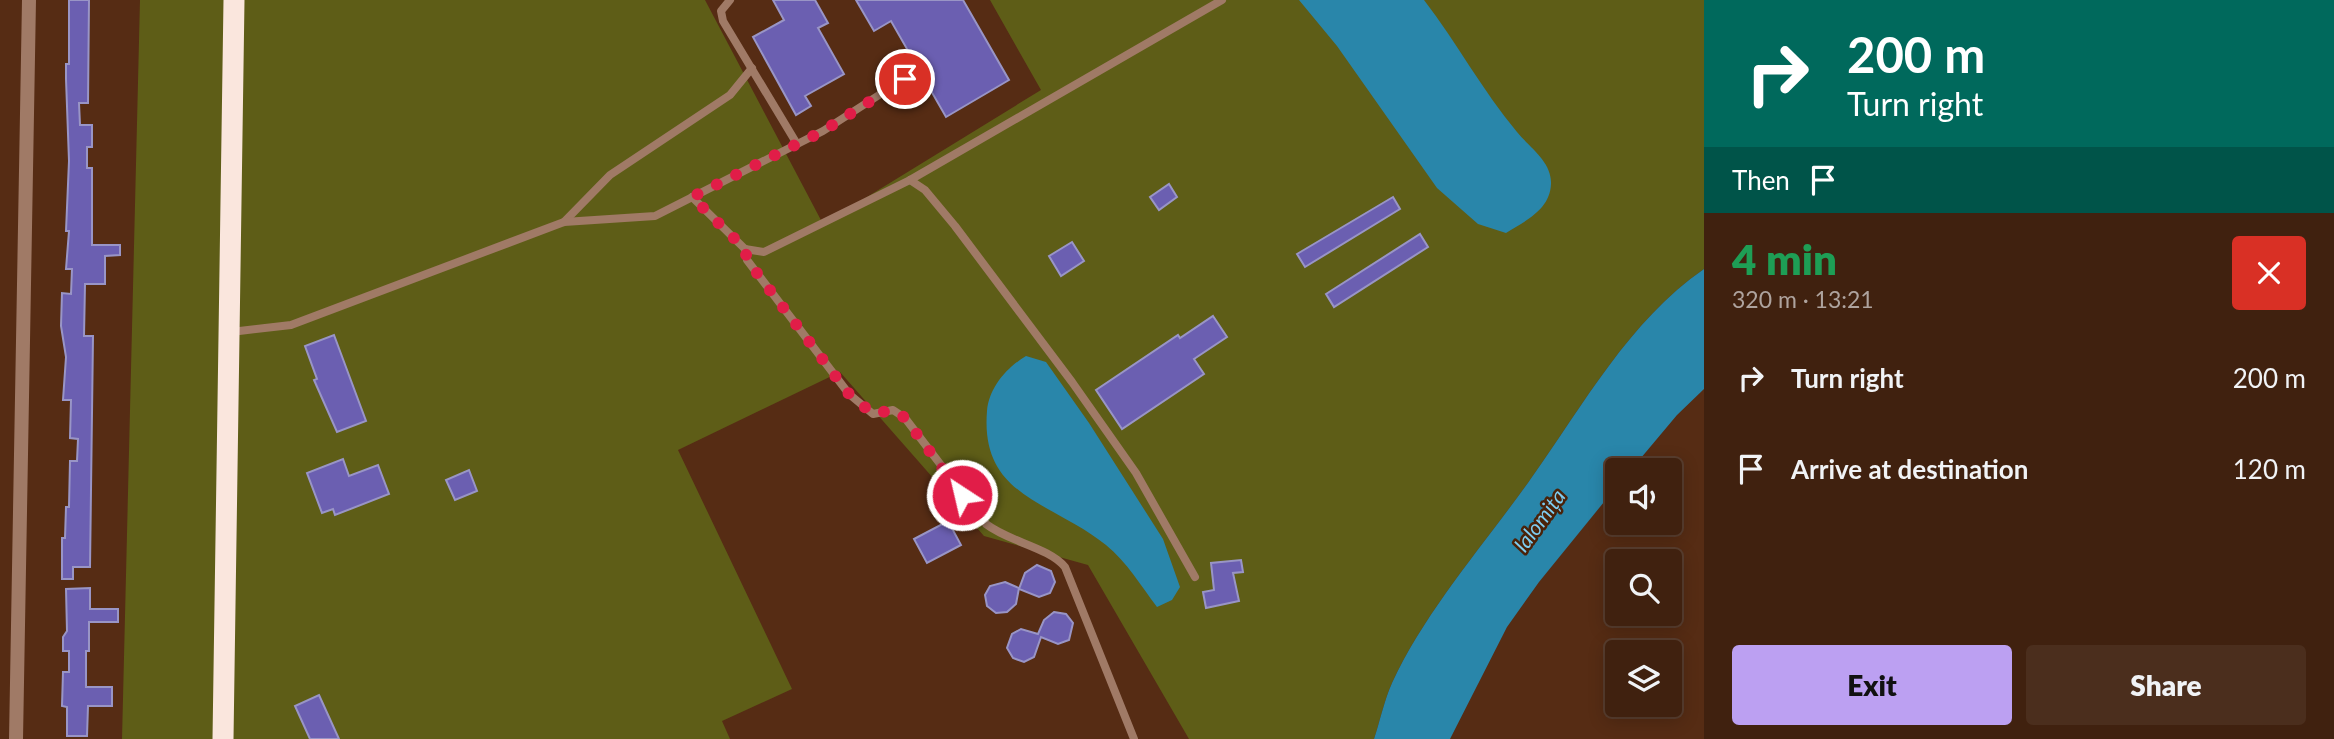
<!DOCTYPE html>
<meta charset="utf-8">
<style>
:root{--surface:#40210f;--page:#4b2e1d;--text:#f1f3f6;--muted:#aea39e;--line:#593e2f;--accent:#bca0f2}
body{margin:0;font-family:Lato,sans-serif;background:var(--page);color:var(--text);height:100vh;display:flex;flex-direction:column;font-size:26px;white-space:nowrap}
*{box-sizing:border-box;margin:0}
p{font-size:23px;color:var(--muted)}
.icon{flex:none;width:38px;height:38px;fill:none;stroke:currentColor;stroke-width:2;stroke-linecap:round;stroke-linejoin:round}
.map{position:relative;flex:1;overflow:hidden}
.sheet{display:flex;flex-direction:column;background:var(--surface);width:630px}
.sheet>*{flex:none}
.hud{background:#00695c;color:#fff;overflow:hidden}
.fabs{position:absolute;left:1605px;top:458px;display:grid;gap:14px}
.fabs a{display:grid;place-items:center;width:77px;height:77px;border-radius:7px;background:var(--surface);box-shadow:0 4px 18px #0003,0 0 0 2px var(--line);font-size:35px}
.pin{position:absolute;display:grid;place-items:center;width:60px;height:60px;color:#fff;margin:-30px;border:4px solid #fff;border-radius:50%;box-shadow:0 2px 7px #0007}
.me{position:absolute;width:77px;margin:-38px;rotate:325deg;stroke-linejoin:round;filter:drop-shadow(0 0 5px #0008)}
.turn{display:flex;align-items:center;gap:24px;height:147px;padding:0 28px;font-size:32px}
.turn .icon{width:91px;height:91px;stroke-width:2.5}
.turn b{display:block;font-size:49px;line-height:60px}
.then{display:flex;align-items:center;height:66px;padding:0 28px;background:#0003;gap:14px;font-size:26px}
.round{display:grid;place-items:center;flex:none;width:74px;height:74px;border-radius:7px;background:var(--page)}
.summary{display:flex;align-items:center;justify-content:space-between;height:119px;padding:0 28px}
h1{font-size:42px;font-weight:800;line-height:52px;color:#1e9e55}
.action{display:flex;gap:14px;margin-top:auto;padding:14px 28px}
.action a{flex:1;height:80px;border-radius:7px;background:var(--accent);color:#111;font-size:28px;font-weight:800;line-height:80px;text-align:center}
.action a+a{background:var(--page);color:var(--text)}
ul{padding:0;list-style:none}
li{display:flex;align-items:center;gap:21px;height:91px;padding:0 28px}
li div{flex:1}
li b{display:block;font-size:26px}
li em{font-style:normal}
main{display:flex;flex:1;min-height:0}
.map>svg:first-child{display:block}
</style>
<main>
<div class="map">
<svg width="1704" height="739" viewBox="0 0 1704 739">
<rect width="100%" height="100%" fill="#562c14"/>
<path fill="#5e5d17" d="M140 0H705L823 224 1041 90 990 0H1704V269C1629 321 1584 404 1532 477 1485 544 1427 608 1392 683 1384 701 1380 721 1374 739H1189L1088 565 984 536 840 372 678 450 792 689 722 721 730 739H122Z"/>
<g fill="#2986aa">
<path d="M1299 0H1424C1457 43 1482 90 1517 132 1530 148 1552 162 1551 184 1550 210 1525 221 1506 233L1478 224 1437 188 1337 46Z"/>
<path d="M1704 269V389L1677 415 1630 471H1617V486L1539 582 1507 627 1450 739H1374C1380 721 1384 701 1392 683 1427 608 1485 544 1532 477 1584 404 1629 321 1704 269Z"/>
<path d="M1026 356 1046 362 1089 423 1163 539 1180 587 1172 600 1157 607C1141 586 1127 562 1106 545 1051 501 980 497 987 411 989 388 1006 368 1026 356Z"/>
</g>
<g fill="#6b5fb1" stroke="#9995c6" stroke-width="2">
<polygon points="69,0 89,0 88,103 79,103 80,125 92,125 92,147 87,147 87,168 92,168 92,245 120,245 120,255 105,256 105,284 85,284 84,336 93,336 90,567 73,567 73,579 62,579 62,538 65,538 66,507 69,507 70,461 77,461 78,439 70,438 71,400 63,400 66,357 61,326 62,293 71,294 72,269 66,269 69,231 66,231 69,161 66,79 66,64 69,64"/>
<polygon points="773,0 815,0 828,23 818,28 844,74 805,96 811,106 796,115 753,37 784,20"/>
<polygon points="856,0 963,0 1009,80 946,117 891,21 874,31"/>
<polygon points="1169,184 1177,197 1159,210 1150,197"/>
<polygon points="1393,197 1400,209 1305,267 1297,254"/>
<polygon points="1420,234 1428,247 1334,307 1326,294"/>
<polygon points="1072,242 1084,261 1061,276 1049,256"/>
<polygon points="1213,316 1227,337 1194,359 1204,374 1122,429 1096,390 1178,335 1180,338"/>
<polygon points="334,335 366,421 337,432 314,380 317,379 305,346"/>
<polygon points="343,459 349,476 378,465 389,494 335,515 333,509 322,513 307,473"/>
<polygon points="469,470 477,491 455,500 446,480"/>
<polygon points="948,521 961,545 927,563 914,539"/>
<polygon points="1241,560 1243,572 1233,573 1239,601 1206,608 1203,592 1214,590 1211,563"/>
<polygon points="1037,565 1051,571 1055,582 1050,593 1039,597 1019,589 1025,573"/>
<polygon points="1005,582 1019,588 1016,604 1007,612 996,613 987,606 985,595 990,586"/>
<polygon points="90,588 90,609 118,609 118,622 89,622 89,651 86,651 86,687 112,687 112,706 88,706 87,736 67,736 67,707 62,706 63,672 69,672 69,651 63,651 63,637 67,631 66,589"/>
<polygon points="1054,612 1066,614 1073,623 1069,640 1058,644 1041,637 1034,657 1024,662 1013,658 1007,648 1012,634 1021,629 1038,634 1044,620"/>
<polygon points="319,695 339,739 310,739 295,706"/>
</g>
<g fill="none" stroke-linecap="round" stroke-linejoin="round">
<g stroke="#a07a66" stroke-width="8">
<polyline points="730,0 721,11 723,21 797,144"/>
<polyline points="910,180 925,190 955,226 1072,382 1136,473 1195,577"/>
<polyline points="692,197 745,249 764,252 910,180 1222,0"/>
<polyline points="564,222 610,175 730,95 752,68"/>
<path d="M745 249 747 260 849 394 873 414 893 410 905 418 986 524C1009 542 1048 547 1065 567L1134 739"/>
<polyline points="231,332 291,325 564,222 655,216 823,131 904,79"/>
</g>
<polyline stroke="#a07a66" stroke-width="14" points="16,739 29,0"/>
<polyline stroke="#fae6dd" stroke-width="21" points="223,739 234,0"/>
</g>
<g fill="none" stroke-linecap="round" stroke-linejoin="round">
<polyline stroke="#e11d48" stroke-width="12" stroke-dasharray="0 21.6" points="905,79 823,131 692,197 745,249 747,260 849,394 873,414 893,410 905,418 962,495"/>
</g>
<g text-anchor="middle" stroke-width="5" stroke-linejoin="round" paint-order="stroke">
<g font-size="21" font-style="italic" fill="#7ecdf1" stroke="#4a2209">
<text transform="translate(1540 521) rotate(-54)" y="7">Ialomița</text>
</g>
</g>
</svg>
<div class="fabs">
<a><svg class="icon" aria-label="sound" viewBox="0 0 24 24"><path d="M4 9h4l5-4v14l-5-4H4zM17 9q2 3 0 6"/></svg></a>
<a><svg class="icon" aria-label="search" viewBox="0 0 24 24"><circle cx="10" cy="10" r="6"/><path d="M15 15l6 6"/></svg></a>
<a><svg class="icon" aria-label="layers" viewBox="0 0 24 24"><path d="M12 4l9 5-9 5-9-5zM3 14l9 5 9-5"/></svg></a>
</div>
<div class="pin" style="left:905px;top:79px;background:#d93025"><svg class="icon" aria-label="arrive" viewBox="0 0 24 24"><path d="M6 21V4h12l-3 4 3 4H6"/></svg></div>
<svg class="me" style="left:962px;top:495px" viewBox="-20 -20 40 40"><circle r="17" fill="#e11d48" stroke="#fff" stroke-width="3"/><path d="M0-11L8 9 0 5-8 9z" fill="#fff"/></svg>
</div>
<section class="sheet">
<div class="hud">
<div class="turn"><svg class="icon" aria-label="right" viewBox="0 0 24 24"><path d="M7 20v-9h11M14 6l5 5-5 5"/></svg><div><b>200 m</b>Turn right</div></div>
<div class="then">Then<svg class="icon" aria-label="arrive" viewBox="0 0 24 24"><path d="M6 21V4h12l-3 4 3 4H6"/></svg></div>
</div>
<div class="summary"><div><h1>4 min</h1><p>320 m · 13:21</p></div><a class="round" style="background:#d93025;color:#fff"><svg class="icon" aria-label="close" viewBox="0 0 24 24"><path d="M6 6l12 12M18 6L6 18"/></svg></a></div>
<ul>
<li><svg class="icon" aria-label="right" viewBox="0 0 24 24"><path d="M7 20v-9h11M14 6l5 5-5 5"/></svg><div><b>Turn right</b></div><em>200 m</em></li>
<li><svg class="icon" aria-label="arrive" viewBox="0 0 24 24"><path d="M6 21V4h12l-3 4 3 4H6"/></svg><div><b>Arrive at destination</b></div><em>120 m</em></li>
</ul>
<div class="action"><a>Exit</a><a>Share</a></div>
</section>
</main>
